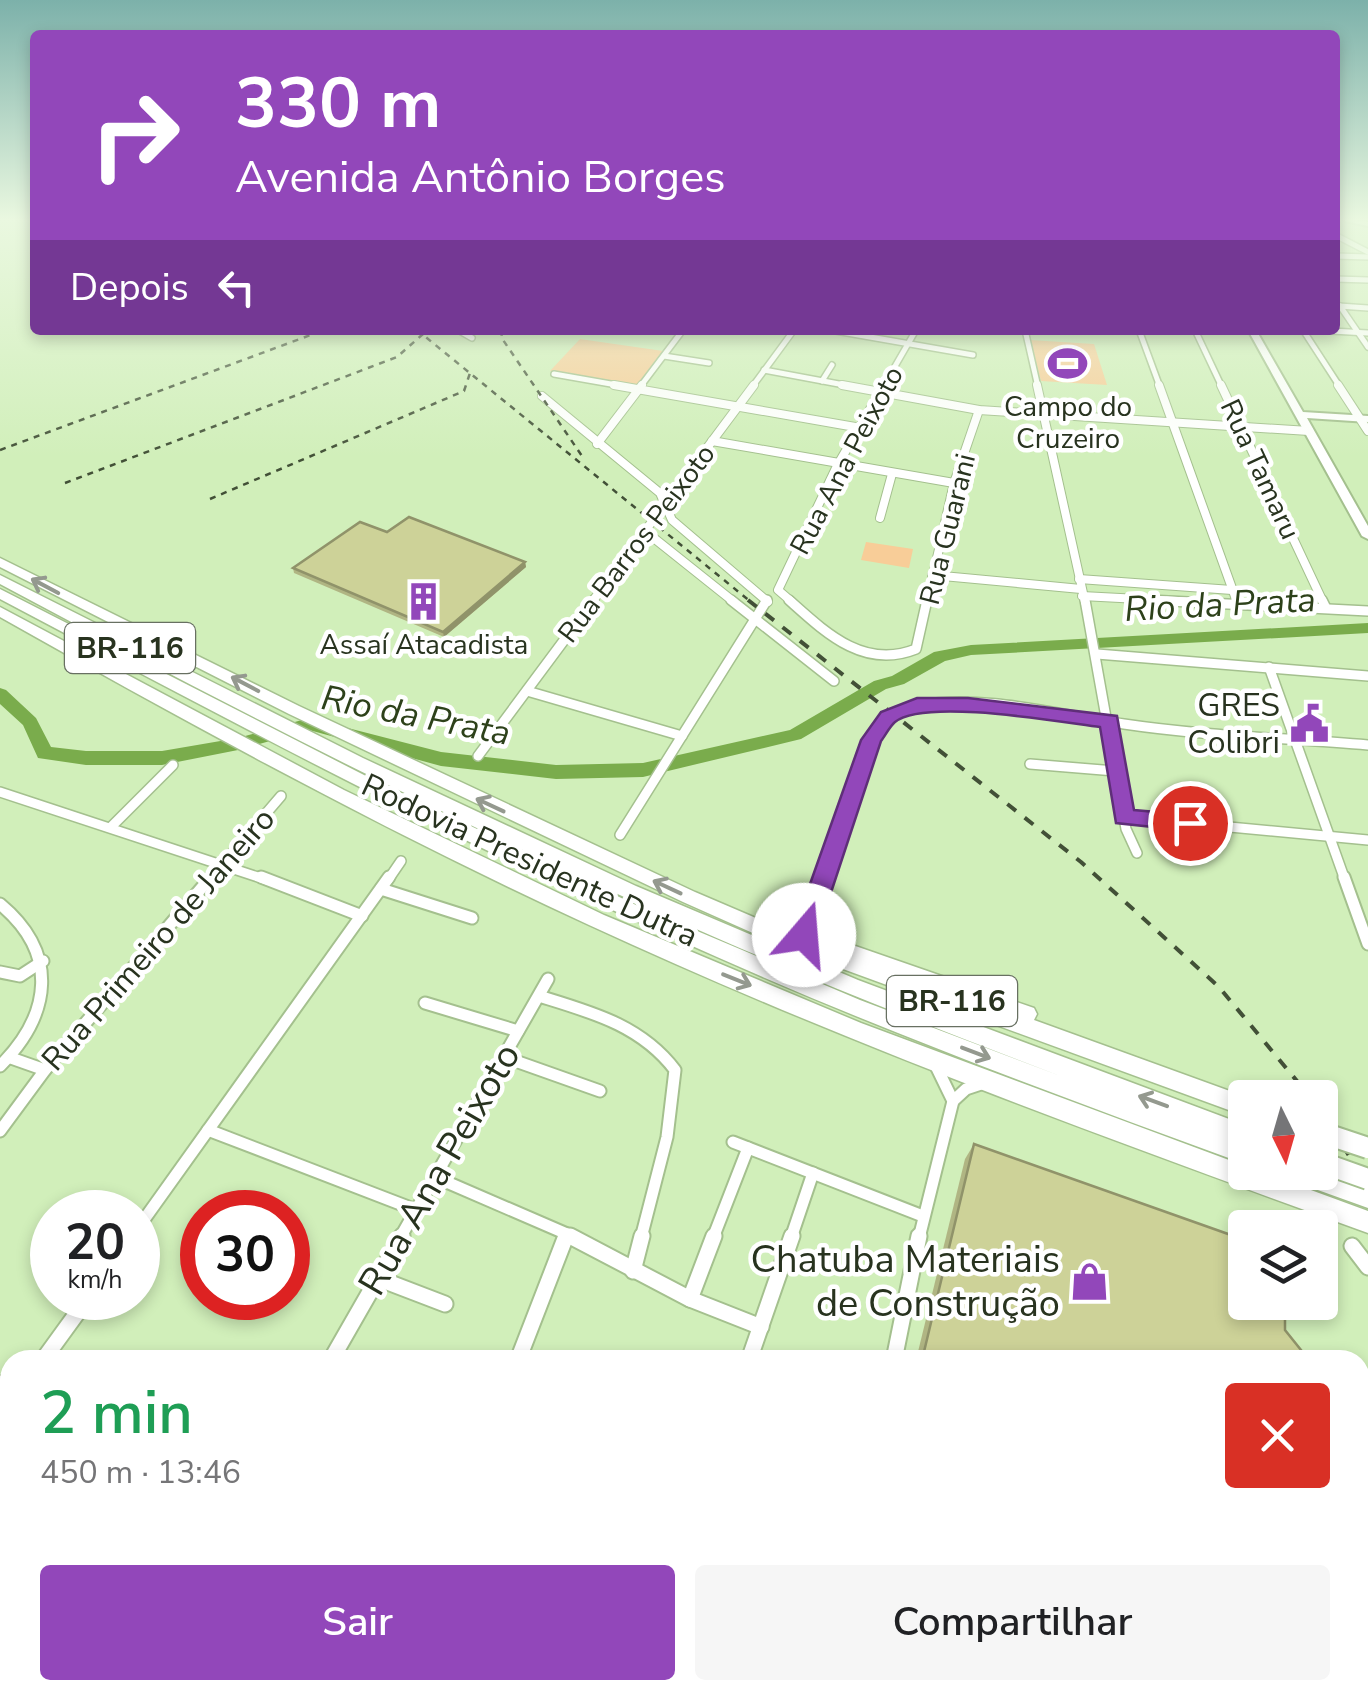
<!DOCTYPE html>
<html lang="pt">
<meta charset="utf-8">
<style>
:root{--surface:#fff;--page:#f6f6f6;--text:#202124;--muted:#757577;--accent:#9247ba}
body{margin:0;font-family:"Nunito Sans",sans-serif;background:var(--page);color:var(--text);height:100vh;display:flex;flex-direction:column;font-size:38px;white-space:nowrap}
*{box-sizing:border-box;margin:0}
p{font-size:32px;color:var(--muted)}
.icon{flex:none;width:55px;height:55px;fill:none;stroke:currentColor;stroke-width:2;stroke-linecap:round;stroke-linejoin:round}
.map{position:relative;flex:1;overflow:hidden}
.panel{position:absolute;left:0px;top:1350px;width:1370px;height:350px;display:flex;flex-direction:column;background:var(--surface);border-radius:30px 30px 0 0;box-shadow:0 5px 15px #0003}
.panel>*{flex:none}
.banner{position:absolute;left:30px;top:30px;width:1310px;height:305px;border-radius:10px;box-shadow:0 5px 15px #0003;background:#9247ba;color:#fff;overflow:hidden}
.needle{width:65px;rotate:175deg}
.controls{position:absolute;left:1228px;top:1080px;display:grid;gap:20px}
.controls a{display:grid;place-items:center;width:110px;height:110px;border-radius:10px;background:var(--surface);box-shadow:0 5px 15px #0003;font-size:50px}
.speed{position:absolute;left:30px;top:1190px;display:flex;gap:20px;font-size:50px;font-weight:700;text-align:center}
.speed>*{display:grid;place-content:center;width:130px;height:130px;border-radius:50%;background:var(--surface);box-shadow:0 5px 15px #0003;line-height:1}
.speed small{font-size:25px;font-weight:400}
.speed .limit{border:15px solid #d22;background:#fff;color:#111}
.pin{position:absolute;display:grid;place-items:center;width:85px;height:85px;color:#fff;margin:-42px;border:5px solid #fff;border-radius:50%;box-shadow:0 2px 10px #0007}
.me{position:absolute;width:110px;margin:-55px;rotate:18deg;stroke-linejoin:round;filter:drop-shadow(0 0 8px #0008)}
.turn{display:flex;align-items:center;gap:35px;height:210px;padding:0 40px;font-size:45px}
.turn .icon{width:130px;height:130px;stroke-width:2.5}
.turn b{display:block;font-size:70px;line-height:85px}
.then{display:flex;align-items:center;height:95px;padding:0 40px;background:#0003;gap:20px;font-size:38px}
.round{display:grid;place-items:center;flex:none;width:105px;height:105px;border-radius:10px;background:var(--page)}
.summary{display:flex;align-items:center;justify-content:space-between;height:170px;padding:0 40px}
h1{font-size:60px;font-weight:600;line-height:75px;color:#1e9e55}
.button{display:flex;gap:20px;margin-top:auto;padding:20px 40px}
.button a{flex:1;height:115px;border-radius:10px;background:var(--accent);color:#fff;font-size:40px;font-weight:600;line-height:115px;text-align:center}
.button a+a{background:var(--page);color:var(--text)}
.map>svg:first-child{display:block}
</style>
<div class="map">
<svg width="1368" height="1700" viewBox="0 0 1368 1700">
<rect width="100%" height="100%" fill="#d1efba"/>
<g fill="#f8cd98">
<polygon points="580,339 663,351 637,385 550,371"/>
<polygon points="1030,340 1094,344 1107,385 1041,381"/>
<polygon points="866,542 913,549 909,568 861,560"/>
</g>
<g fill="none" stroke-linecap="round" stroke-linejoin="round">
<polygon fill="#7aac4c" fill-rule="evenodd" points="1368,623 1368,633 971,655 945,661 904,684 886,689 801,739 643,777 556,779 441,766 309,730 238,750 162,765 86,765 38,758 23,725 0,704 0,688 6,690 36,718 51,747 86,751 162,751 238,738 309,718 441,752 556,765 643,763 790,730 874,681 892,676 934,652 971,645"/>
<defs>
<g id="street-far4">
<polyline points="1335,235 1368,252"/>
<polyline points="1335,256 1368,257"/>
<polyline points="1335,279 1368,280"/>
<polyline points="1339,306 1368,308"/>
<polyline points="1340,306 1368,347"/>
<polyline points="458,330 472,338"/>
<polyline points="830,330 973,355"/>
<polyline points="1025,330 1038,387"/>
<polyline points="1139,330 1160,387"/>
<polyline points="1195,330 1222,387"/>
<polyline points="1303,330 1340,387"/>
<polyline points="1313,330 1368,333"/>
<polyline points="623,331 627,330"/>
<polyline points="664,356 709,363"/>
<polyline points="764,370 855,387"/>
<polyline points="554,374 628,387"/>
<polyline points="822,381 832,365"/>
<polyline points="640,387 683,330"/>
<polyline points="752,387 794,330"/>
<polyline points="883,387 916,330"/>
</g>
<g id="street-far3">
<polyline points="614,385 861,428"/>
<polyline points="842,385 979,410 1309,431"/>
<polyline points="1037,385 1085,602"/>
<polyline points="1159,385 1237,602"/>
<polyline points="1221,385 1323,602"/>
<polyline points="1338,385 1368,431"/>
<polyline points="542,396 660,493 672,520 768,602"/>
<polyline points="712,441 954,483"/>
<polyline points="597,444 642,385"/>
<polyline points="880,518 892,474"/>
<polyline points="645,531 734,602"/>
<polyline points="932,575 1081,589"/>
<polyline points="1079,579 1232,590"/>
<polyline points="1082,596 1196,602"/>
<polyline points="592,602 754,385"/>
<polyline points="792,602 778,590 837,466 884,385"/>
<polyline points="927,602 954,483 979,410"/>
</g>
<g id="street-far2">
<polyline points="731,600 834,681"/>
<path d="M789 600C826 633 864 670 916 649L927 600"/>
<polyline points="1085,600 1126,829 1137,853"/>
<polyline points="1149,600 1368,611"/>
<polyline points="1322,600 1326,608"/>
<polyline points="1097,654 1368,676"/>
<polyline points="1269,667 1345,880"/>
<polyline points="527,691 682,736"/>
<polyline points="478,756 594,600"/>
<polyline points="1030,764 1115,771"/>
<polyline points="0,792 267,880"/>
<polyline points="1124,817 1368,840"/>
<polyline points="111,827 173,765"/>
<polyline points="620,835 767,600"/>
<polyline points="209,880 281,796"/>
<polyline points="388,880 401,861"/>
<path d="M823 880 872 740C883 721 898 709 919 705 987 694 1058 715 1124 724 1204 736 1287 738 1368 745"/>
</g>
<g id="street-far1">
<polyline points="261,877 362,916"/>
<polyline points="1344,877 1368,944"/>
<polyline points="381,889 472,918"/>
<path d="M0 904C59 953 52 1014 0 1066"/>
<polyline points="804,935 824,877"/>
<polyline points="0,972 20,976 43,961"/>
<path d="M539 996C591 1012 641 1025 675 1070L667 1137 641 1238"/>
<polyline points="425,1003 518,1031"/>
<polyline points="504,1057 600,1091"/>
<polyline points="11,1058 45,1070"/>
<polyline points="953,1101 966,1089 981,1084"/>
<polyline points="208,1130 416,1210"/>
<polyline points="0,1131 45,1070 211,877"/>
<polyline points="733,1142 923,1216"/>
<polyline points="435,1177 567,1234 565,1238"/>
<polyline points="138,1228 389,877"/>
<polyline points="567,1234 575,1238"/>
<polyline points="400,1238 548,979"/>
<polyline points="713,1238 748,1148"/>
<polyline points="791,1238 813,1173"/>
<polyline points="919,1238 953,1101 936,1066"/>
</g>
<g id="street">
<polyline points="570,1236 690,1299 761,1327"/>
<polyline points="1352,1246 1368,1267"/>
<polyline points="633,1271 642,1236"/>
<polyline points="377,1278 445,1304"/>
<polyline points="690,1299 714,1236"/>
<polyline points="43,1360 88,1298"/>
<polyline points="331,1360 402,1236"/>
<polyline points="518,1360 566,1236"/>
<polyline points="749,1360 792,1236"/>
<polyline points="894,1360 919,1236"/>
<polyline points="0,1632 10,1621"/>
<polyline points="168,1700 179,1690"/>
<polyline points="319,1700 330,1690"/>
<polyline points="496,1700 509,1690"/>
<polyline points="813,1700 815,1690"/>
</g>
<g id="secondary">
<polygon points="1345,219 1368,222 1368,226 1345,221"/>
<polygon points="1248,330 1256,330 1303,412 1368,416 1368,422 1307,418 1368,526 1368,539 1362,536"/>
<polygon points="0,1376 10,1377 10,1399 0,1398"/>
<polygon points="288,1690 314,1690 317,1700 291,1700"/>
</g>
<g id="highway">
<polygon points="0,558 299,706 695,892 784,930 792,924 1034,1008 1037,1014 1034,1020 1249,1098 1245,1098 1245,1116 791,950 683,902 289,714 0,567"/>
<path d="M0 575 363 758 636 886 858 980 1245 1125V1164C1068 1099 890 1034 717 957 472 850 236 724 0 599V589L364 775 638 906 860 1000 1063 1077C947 1033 832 988 719 939 474 833 236 710 0 584Z"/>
<path d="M0 607 344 790 604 915 861 1023 1245 1166V1172H1262L1368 1211V1233C1106 1138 842 1042 589 925 387 832 193 726 0 617Z"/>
<polygon points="1320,1169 1368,1186 1368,1208 1290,1180 1287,1172 1320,1172"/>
</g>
</defs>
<use href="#street-far4" stroke="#a4c08e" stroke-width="8"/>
<use href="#street-far3" stroke="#a4c08e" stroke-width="10"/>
<use href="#street-far2" stroke="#a4c08e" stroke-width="12"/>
<use href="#street-far1" stroke="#a4c08e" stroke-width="15"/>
<use href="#street" stroke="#a4c08e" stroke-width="19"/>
<use href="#secondary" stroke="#a4c08e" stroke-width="4"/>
<use href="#highway" stroke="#a4c08e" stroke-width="3"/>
<use href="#street-far4" stroke="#fff" stroke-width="5"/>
<use href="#street-far3" stroke="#fff" stroke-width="8"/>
<use href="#street-far2" stroke="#fff" stroke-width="9"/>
<use href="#street-far1" stroke="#fff" stroke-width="11"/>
<use href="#street" stroke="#fff" stroke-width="15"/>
<use href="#secondary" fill="#fff" fill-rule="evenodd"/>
<use href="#highway" fill="#fff" fill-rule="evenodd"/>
<g stroke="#425037" stroke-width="2.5" stroke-dasharray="6 6" stroke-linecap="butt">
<polyline points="417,330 751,602"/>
<polyline points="503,330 501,337 584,459"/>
<polyline points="0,450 324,330"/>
<polyline points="65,483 397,357 423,334"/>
<polyline points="210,499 464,391 470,373"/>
</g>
<g stroke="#425037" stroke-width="4" stroke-dasharray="11 11" stroke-linecap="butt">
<polyline points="748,600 1081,862 1219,987 1311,1098"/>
<polyline points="1320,1108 1368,1187"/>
</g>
<defs>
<g id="highway-bridge">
<polyline points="1320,1132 1368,1148"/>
<polyline points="1320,1162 1368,1179"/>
</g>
</defs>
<use href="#highway-bridge" stroke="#a4c08e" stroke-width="24" stroke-linecap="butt"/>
<use href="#highway-bridge" stroke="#fff" stroke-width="20"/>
</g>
<g fill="#b0b583">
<polygon points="387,532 525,562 526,567 444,637 294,573 293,568"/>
<polygon points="974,1144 1285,1330 1309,1360 916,1360 965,1159"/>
</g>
<polygon fill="#90936a" points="525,562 526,567 444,637 443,632"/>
<g fill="#cdd298" stroke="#90936a" stroke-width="2.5">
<polygon points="409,517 525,562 443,632 293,568 360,522 387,532"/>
<polygon points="974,1144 1245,1240 1245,1302 1285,1302 1285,1330 1309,1360 922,1360"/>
</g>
<defs><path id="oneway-shaft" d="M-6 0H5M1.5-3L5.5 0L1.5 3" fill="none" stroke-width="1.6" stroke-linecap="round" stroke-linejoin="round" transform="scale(2.5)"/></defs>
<g stroke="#94998f">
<use href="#oneway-shaft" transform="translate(45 586) rotate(-152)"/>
<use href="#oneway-shaft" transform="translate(245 684) rotate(-152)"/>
<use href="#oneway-shaft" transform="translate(490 805) rotate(-155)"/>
<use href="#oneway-shaft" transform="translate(667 887) rotate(-155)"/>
<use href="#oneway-shaft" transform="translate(737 980) rotate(22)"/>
<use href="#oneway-shaft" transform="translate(976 1053) rotate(21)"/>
<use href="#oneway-shaft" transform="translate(1153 1101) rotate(-160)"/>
</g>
<linearGradient id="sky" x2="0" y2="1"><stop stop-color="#7cb1aa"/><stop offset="0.48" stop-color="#eaf8e0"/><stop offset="1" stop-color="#eaf8e0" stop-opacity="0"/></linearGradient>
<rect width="1368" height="457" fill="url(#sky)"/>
<path fill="#9247ba" stroke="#5f2e79" stroke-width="2.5" d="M917 698H968L1117 716 1134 810 1190 815 1201 823 1190 831 1116 823 1100 727C1060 722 925 698 895 722 890 726 885 736 881 741L817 935 813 942H796L792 935 861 740 881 712Z"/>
<defs>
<symbol id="stadium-bare" viewBox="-9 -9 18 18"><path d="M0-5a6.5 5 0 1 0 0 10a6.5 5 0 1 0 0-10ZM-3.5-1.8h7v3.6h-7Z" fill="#9247ba" stroke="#fff" stroke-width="2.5" paint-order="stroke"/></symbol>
<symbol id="building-bare" viewBox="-9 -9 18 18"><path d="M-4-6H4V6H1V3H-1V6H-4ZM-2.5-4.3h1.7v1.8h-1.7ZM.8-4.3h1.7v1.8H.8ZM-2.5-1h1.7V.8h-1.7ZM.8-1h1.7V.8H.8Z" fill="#9247ba" stroke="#fff" stroke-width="2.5" paint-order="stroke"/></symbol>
<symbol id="civic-bare" viewBox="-9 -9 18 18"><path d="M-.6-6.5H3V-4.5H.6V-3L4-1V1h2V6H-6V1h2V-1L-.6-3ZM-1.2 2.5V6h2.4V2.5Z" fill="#9247ba" stroke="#fff" stroke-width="2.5" paint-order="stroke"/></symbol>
<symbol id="shop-bare" viewBox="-9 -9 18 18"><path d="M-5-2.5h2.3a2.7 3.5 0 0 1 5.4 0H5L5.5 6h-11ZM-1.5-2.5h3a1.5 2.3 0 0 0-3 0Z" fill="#9247ba" stroke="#fff" stroke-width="2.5" paint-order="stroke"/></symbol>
</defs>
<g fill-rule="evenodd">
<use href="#stadium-bare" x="1040" y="336" width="55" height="55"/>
<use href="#building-bare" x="396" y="574" width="55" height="55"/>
<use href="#civic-bare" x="1282" y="696" width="55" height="55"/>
<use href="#shop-bare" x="1062" y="1254" width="55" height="55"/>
</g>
<g text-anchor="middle" stroke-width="9" stroke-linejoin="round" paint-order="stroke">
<g font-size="28" fill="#28331f" stroke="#fff">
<text x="1068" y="416">Campo do<tspan x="1068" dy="32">Cruzeiro</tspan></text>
<text x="424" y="654">Assaí Atacadista</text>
</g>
<g font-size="28" fill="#28331f" stroke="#fff">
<text transform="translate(846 460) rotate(-62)" y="10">Rua Ana Peixoto</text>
<text transform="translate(1261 469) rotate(65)" y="10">Rua Tamaru</text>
<text transform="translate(947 529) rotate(-76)" y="10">Rua Guarani</text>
<text transform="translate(636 543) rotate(-53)" y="10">Rua Barros Peixoto</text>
</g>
<g fill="#fff" stroke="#687062" stroke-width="2.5">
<rect x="65" y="623" width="130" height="50" rx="8"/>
<rect x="887" y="976" width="130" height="50" rx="8"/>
</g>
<g font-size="30" font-weight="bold" fill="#28331f">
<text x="130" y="658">BR-116</text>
<text x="952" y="1011">BR-116</text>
</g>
<g font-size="32" fill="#28331f" stroke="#fff" text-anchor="end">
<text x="1280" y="716">GRES<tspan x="1280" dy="37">Colibri</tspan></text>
</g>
<g font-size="32" fill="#28331f" stroke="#fff">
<text transform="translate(530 860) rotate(25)" y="11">Rodovia Presidente Dutra</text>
<text transform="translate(158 939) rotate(-49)" y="11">Rua Primeiro de Janeiro</text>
</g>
<g font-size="35" font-style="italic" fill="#2d411a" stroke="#fff">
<text transform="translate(1220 604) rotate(-3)" y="12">Rio da Prata</text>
<text transform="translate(416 715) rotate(11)" y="12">Rio da Prata</text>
</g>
<g font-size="38" fill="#28331f" stroke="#fff">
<text transform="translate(439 1169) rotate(-60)" y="13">Rua Ana Peixoto</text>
</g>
<g font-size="38" fill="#28331f" stroke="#fff" text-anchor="end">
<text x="1060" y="1272">Chatuba Materiais<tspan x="1060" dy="44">de Construção</tspan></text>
</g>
</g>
</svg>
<div class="controls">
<a><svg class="needle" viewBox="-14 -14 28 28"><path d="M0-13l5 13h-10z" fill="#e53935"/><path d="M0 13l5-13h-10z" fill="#757577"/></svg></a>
<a><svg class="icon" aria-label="layers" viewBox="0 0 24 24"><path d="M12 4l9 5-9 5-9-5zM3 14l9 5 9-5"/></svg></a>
</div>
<div class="speed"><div>20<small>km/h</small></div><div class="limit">30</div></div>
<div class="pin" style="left:1190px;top:823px;background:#d93025"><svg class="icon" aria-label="arrive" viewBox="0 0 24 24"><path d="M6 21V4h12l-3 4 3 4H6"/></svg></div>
<svg class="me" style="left:804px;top:935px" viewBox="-20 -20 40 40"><circle r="19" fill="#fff"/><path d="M0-13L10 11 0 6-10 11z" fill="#9247ba"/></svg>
<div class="banner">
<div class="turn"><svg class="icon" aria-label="right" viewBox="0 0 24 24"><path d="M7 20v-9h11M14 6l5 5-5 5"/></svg><div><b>330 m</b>Avenida Antônio Borges</div></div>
<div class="then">Depois<svg class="icon" aria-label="left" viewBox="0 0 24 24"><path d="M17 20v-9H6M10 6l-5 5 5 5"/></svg></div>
</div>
<section class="panel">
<div class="summary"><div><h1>2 min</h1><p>450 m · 13:46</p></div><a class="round" style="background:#d93025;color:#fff"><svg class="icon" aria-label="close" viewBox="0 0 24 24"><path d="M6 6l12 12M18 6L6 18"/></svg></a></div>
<div class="button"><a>Sair</a><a>Compartilhar</a></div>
</section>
</div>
